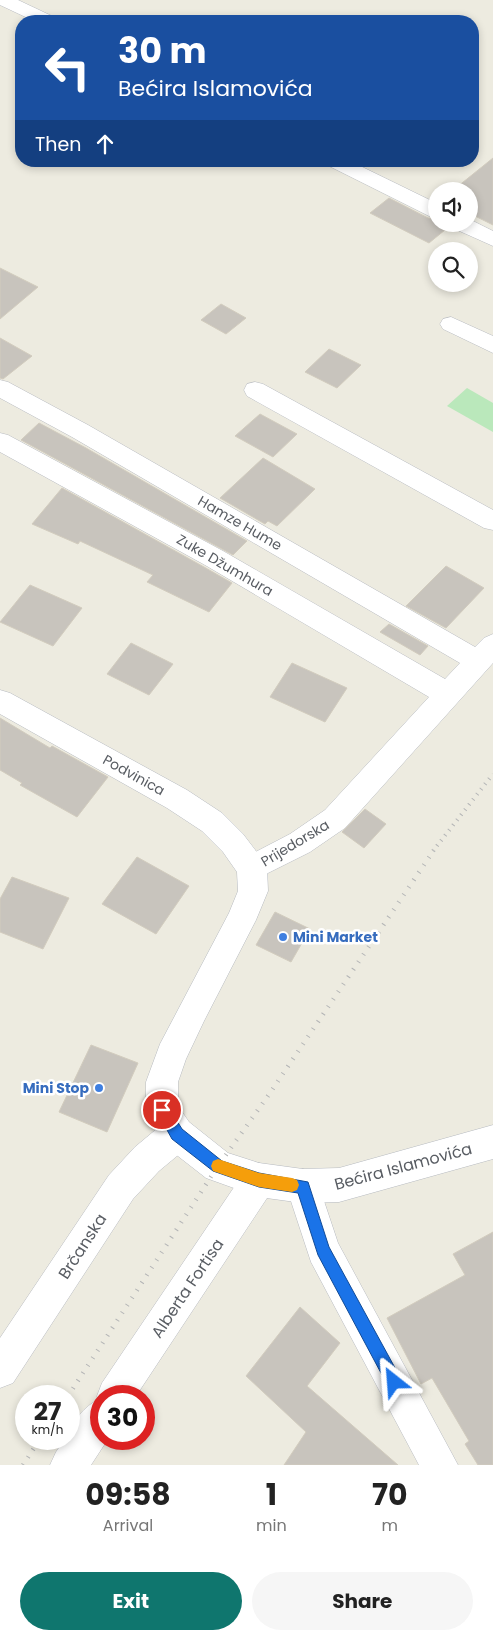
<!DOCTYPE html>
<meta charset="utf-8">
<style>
:root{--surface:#fff;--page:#f6f6f6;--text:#222;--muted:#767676;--accent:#0f766e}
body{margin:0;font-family:Poppins,sans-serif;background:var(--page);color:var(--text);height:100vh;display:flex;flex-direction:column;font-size:19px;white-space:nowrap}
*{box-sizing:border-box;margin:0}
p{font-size:16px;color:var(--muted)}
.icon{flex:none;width:28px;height:28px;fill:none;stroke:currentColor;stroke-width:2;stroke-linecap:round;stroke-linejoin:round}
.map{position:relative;height:1465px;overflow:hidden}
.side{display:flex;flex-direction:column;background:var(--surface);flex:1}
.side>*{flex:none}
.banner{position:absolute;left:15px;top:15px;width:464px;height:152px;border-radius:20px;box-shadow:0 2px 8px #0003;background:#1a4fa0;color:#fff;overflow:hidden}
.buttons{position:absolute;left:428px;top:182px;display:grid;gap:10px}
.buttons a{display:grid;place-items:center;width:50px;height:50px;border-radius:50%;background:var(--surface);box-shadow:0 2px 8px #0003;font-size:25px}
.speed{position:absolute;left:15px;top:1385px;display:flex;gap:10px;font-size:25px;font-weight:700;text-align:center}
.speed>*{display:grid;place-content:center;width:65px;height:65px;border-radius:50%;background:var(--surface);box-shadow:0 2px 8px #0003;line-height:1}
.speed small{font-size:12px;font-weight:400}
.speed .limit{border:8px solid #d22;background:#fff;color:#111}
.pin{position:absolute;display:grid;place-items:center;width:42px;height:42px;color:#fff;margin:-21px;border:2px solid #fff;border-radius:50%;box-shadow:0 1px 5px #0007}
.me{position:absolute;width:55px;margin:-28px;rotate:332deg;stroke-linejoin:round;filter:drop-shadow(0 0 4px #0008)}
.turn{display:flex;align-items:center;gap:18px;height:105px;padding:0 20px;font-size:22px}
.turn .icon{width:65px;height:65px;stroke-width:2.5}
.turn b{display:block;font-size:35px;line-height:42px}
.then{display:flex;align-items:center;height:48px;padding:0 20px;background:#0003;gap:10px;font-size:19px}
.eta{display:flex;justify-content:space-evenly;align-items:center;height:85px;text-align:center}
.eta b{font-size:30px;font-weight:700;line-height:35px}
.action{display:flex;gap:10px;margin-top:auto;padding:10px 20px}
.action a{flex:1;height:58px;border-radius:30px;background:var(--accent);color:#fff;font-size:20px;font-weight:700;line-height:58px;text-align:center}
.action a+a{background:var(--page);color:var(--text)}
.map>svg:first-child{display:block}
</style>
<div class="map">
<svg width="493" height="1465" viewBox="0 0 493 1465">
<rect width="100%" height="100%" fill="#edebe0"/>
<polygon fill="#bae8bb" points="467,388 493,403 493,432 447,406"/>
<g fill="#c8c4bd" stroke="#d2ccbe">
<polygon points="493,158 493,225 469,213 469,191 452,191"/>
<polygon points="389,198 428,218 436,219 436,224 451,225 429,243 370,213"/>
<polygon points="0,268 38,287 0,319"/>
<polygon points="221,304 246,318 226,334 201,320"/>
<polygon points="0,338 32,356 3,379 0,378"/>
<polygon points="329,349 361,365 337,388 305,372"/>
<polygon points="260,414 297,434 273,457 235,436"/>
<polygon points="39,423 86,448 247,541 233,555 21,440"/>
<polygon points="263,458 315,489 277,526 268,521 265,524 220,498"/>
<polygon points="62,488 204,567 232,583 209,612 147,582 153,575 80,541 78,544 32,524"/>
<polygon points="446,566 484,588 446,628 406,606"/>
<polygon points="30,585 82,608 53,646 0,622"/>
<polygon points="389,624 428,646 420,655 380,632"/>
<polygon points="131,643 173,664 149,695 107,674"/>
<polygon points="292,663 347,688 325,722 270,697"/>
<polygon points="0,718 50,748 52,746 108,777 77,817 20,785 22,783 0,770"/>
<polygon points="365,809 386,824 364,848 342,832"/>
<polygon points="137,857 189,886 156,934 102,904"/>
<polygon points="12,877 69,898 43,949 0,932 0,899"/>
<polygon points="275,912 310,929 291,962 256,945"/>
<polygon points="91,1045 138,1063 107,1132 59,1112"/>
<polygon points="493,1232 493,1465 478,1465 465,1444 469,1441 432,1378 421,1384 387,1318 465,1275 453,1254"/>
<polygon points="300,1307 340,1343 307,1386 398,1465 284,1465 306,1432 246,1376"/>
</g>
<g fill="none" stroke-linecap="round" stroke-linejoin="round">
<defs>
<g id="street">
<polygon points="0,0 18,0 54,17 57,21 34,21 0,5"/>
<polygon points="324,161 350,161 436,203 436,217 429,216 327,165"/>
<polygon points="469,219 493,231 493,246 455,229 452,224 469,224"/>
<polygon points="451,317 493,336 493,353 443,329 440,324 443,319"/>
<polygon points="0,380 8,382 88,425 475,647 484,638 493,634 493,663 345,828 310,852 252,881 242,877 237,868 242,859 290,834 325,810 429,697 205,565 0,452 0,433 8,435 223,551 445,679 460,663 72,437 0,398"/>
<polygon points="255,382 263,384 493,510 493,530 484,528 247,396 244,390 247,384"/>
<polygon points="177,1118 189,1122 193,1134 189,1146 159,1171 133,1199 13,1383 0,1388 0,1338 109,1175 135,1147 165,1122"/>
<path d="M259 1163 271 1168 276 1180 271 1192 136 1396H101V1439H108L91 1465H50L56 1452 65 1439H69C69 1424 86 1405 98 1400L97 1396 102 1383 247 1168Z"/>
<polygon points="303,1169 315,1174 338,1243 458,1465 419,1465 311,1262 286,1186 291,1174"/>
</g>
<polygon id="secondary" points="0,690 10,693 187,790 222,813 243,834 262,859 267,868 268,891 256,920 204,1021 186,1059 178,1082 178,1106 189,1122 228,1153 259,1163 303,1169 339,1168 493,1125 493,1159 339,1202 303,1203 259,1197 206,1178 165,1146 146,1110 146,1082 160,1044 229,913 238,891 237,872 223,852 202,831 167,808 0,714"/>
</defs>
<use href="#street" stroke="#b8bbc1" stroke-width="1"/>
<use href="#secondary" stroke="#b6bac0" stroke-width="1"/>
<use href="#street" fill="#fff" fill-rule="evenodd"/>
<use href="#secondary" fill="#fff" fill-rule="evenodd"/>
<polyline stroke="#b4b5b6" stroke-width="4" stroke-dasharray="1 5.5" stroke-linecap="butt" points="433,851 493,774"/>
<g stroke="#b4b5b6" stroke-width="4.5" stroke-dasharray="1 8" stroke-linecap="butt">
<polyline points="68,1396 218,1166 270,1093 434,850"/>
<polyline points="23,1465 40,1439"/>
</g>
</g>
<polygon fill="#1a73e8" stroke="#114b97" points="162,1103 167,1105 182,1129 222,1161 259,1173 308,1182 329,1247 400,1377 402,1382 400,1388 394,1390 389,1388 318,1255 298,1193 259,1187 213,1171 172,1139 156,1110 157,1105"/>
<polygon fill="#f59e0b" points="218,1159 259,1173 292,1178 297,1180 299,1185 297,1190 292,1192 259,1187 213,1171 211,1166 213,1161"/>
<g fill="#3f7fe0" stroke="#fff" stroke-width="2">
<circle cx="283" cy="937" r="5"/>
<circle cx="99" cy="1088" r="5"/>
</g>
<g text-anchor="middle" stroke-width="5" stroke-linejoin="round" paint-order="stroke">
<g font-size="14" fill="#595d63" stroke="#fff">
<text transform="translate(240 523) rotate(30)" y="5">Hamze Hume</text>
<text transform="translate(225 565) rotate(30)" y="5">Zuke Džumhura</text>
<text transform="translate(134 775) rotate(29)" y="5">Podvinica</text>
<text transform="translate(295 843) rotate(-31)" y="5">Prijedorska</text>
</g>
<g font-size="14" font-weight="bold" fill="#366cbe" stroke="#fff" text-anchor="start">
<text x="293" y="942">Mini Market</text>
<text x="89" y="1093" text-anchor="end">Mini Stop</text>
</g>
<g font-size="16" fill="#595d63" stroke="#fff">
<text transform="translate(403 1166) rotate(-15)" y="6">Bećira Islamovića</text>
<text transform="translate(82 1246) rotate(-57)" y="6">Brčanska</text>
<text transform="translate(187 1288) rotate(-56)" y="6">Alberta Fortisa</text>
</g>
</g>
</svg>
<div class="buttons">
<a><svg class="icon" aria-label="sound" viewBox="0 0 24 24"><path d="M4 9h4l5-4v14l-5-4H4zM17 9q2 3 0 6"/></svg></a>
<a><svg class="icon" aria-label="search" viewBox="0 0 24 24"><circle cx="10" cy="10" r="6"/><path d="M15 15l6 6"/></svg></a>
</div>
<div class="speed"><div>27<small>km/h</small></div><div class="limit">30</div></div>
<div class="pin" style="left:162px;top:1110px;background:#d93025"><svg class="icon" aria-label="arrive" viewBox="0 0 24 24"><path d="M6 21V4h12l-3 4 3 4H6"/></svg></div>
<svg class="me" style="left:394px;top:1382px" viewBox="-20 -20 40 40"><path d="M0-17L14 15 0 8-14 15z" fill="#1a73e8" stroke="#fff" stroke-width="4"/></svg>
<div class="banner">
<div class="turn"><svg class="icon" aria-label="left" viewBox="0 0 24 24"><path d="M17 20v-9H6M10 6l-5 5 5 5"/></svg><div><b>30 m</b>Bećira Islamovića</div></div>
<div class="then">Then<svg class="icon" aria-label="ahead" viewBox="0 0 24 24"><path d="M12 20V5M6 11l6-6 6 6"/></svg></div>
</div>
</div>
<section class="side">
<div class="eta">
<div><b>09:58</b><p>Arrival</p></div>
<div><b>1</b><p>min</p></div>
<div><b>70</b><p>m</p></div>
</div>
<div class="action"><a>Exit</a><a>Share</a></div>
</section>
